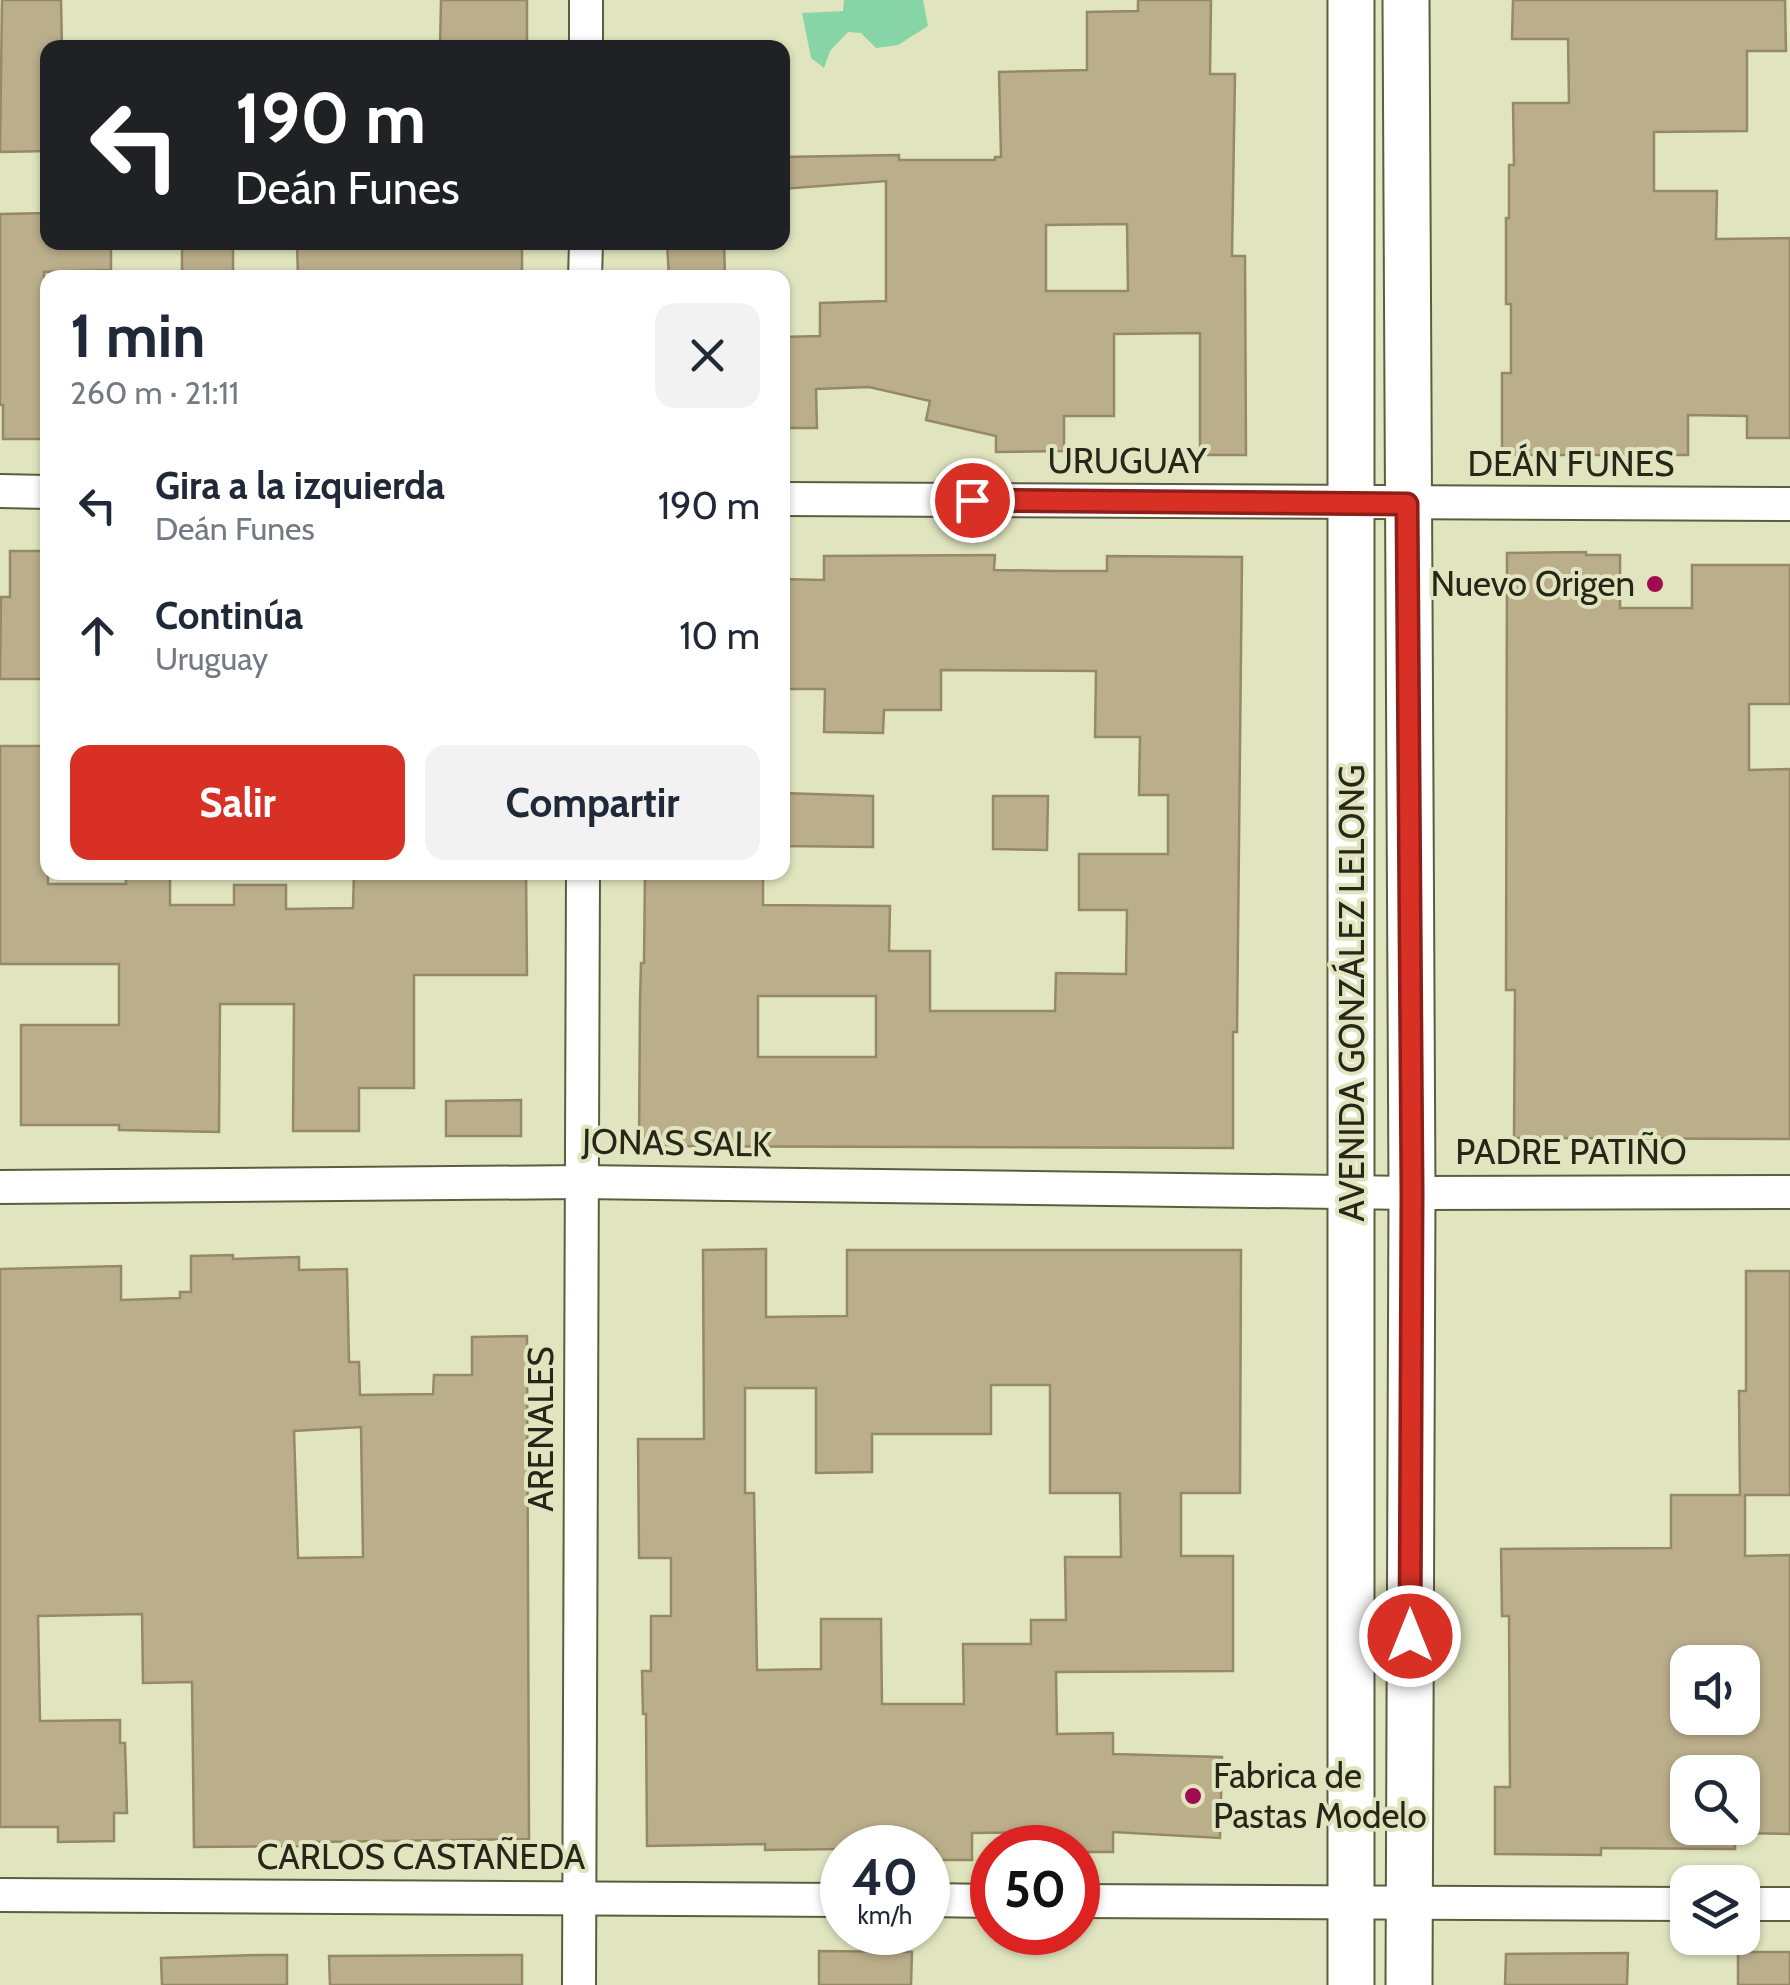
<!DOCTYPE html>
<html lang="es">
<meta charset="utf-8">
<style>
:root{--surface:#fff;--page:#f2f2f3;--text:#1f2937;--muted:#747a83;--accent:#d93025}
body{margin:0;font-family:Cabin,sans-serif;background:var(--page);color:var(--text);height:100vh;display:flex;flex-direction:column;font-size:38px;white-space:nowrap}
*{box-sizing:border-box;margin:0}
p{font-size:32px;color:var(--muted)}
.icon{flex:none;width:55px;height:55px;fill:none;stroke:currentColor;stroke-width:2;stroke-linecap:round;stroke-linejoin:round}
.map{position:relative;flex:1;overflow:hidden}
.details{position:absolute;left:40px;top:270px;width:750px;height:610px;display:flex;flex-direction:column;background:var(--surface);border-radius:20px;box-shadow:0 2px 8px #0004}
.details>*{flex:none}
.hud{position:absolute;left:40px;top:40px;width:750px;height:210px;border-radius:20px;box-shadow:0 2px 8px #0004;background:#202124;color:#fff;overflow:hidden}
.tools{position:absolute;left:1670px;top:1645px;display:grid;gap:20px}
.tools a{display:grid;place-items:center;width:90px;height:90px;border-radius:20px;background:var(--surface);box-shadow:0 2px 8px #0004;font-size:50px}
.speed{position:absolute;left:820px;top:1825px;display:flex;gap:20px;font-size:50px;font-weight:700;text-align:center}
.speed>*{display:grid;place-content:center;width:130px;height:130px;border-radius:50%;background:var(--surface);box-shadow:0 2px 8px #0004;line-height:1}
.speed small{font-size:25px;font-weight:400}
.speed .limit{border:15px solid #d22;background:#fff;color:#111}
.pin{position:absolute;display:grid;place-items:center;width:85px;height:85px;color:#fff;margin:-42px;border:5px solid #fff;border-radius:50%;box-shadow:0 2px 10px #0007}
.me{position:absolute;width:110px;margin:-55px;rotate:0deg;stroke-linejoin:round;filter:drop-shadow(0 0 8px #0008)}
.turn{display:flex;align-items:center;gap:35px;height:210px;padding:0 30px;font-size:45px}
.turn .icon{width:130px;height:130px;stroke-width:2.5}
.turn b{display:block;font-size:70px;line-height:85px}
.round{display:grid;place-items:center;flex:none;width:105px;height:105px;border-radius:20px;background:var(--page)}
.headline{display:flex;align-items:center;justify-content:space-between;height:170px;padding:0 30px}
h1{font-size:60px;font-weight:700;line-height:75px}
.action{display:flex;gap:20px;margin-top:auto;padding:20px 30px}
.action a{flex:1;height:115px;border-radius:20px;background:var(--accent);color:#fff;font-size:40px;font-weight:700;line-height:115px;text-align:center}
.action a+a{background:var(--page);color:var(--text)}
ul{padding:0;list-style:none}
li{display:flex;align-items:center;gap:30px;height:130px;padding:0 30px}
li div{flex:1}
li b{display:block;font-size:38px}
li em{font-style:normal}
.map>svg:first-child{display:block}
</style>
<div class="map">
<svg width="1790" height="1985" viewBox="0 0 1790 1985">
<rect width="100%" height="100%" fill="#e1e5bf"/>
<polygon fill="#87d5a6" points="844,0 923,0 928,26 898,45 876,48 861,33 848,32 830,51 824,68 811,58 802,13 843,11"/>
<g fill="#bbae8b" stroke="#958967" stroke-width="2.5" fill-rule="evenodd">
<polygon points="2,0 61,0 62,48 48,48 48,151 0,152"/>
<polygon points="441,0 527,0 527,48 440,48"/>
<path d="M1138 0H1211L1210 74H1235L1232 256H1245L1246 455H1200V333L1114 334V416H1064V451L996 452V436L926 420 930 401 869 387 816 389 817 428H782V337L820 336V303L886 301V181L782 189V157L899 155V160H995V157H1001L999 72 1087 70V12L1138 11ZM1127 224 1128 291H1046V225Z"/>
<polygon points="1513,0 1785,0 1786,51 1747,51 1747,131 1654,132 1654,191 1717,191 1716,239 1790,238 1790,438 1747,438 1747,416 1688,415 1688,455 1502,455 1502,373 1511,373 1511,304 1506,304 1506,218 1509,218 1509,165 1514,165 1513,103 1569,103 1568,39 1512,39"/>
<polygon points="48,213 48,242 111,242 111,270 44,272 48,439 3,439 3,405 0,405 0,214"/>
<rect x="182" y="242" width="51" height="36"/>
<polygon points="401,242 522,242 522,273 298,278 297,245"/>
<polygon points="667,242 724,242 725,278 669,278"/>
<polygon points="10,551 48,551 48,679 0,679 1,597 10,597"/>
<polygon points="1586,552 1586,555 1620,555 1620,608 1692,608 1692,565 1790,565 1790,704 1749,704 1749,770 1790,769 1790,1139 1514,1138 1515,990 1506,990 1507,553"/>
<path d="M995 555 994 570 1057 571H1107V556L1242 557 1237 1032H1233V1148L639 1146 640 1002 641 963H644L645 872H763V905L890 906 889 951H930V1011H1055L1056 973 1126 974 1127 910H1079V854H1168V795H1139L1140 737H1095L1096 671 941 670V710H884L883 733 824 732 825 689H782V579L824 580V556ZM758 996H876V1057H758Z"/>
<polygon points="0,746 48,746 48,884 126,884 126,872 170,872 170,905 234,905 234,885 286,885 286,909 353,908 354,872 526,872 527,975 414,975 414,1088 359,1088 359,1131 293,1131 294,1004 220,1004 219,1132 119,1130 119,1125 21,1125 21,1025 119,1025 119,964 0,964"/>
<polygon points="782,793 873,796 873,847 782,846"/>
<polygon points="993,796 1048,796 1047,850 993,849"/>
<polygon points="521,1100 521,1136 446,1136 446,1101"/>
<path d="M766 1249V1317L847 1316V1250H1241L1240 1493H1181V1556H1233V1671L1056 1672 1057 1734 1113 1733V1754L1222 1757 1220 1838 1113 1832V1852H1078V1848H1058V1832L972 1833V1860H936V1849L928 1848 765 1850V1844L647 1846 646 1714H643L642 1671H651V1616H671V1558H639L638 1439H704L703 1250ZM991 1385H1050V1493H1120L1121 1557H1065L1066 1620H1031V1644H963L964 1704H882L881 1619H821V1669L757 1670 754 1493H745V1388H816V1473L872 1472V1434H991Z"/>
<path d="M233 1255V1259L299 1257V1270L347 1269 349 1362H359L360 1395 433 1394 434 1375H472V1337L527 1336 529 1839 315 1842V1846L194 1847 192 1682 143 1683 142 1614 38 1616 40 1721 120 1720V1743H125L127 1813H114V1841L58 1842V1827H0V1269L121 1266V1300L180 1298V1292H191V1256ZM361 1427 363 1557 298 1558 294 1431Z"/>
<path d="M1746 1271H1790V1495H1745V1556L1790 1555V1834L1735 1833V1849L1601 1848V1855L1495 1854V1787H1510L1509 1616H1502L1501 1549 1671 1548V1495H1740L1739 1391H1746ZM1688 1662H1742V1718H1688ZM1688 1772H1742V1828H1688Z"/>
<polygon points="819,1951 912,1952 911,1985 819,1985"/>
<rect x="1738" y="1952" width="52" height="33"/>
<polygon points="1628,1953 1627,1985 1505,1985 1506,1954"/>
<polygon points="260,1955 287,1955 287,1985 162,1985 161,1958"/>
<polygon points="522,1955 522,1985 330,1985 329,1956"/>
</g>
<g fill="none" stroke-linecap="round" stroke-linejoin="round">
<defs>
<g id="minor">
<polyline points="586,48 586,0"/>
<polyline points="585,278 586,242"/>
<polyline points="0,491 48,492"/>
<polyline points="782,499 1790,504"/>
<polyline points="0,1187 582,1182 1412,1193 1790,1192"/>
<polyline points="0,1895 842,1900"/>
<polyline points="928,1900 992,1901"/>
<polyline points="1078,1901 1688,1904"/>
<polyline points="1742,1904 1790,1904"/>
<polyline points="579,1985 583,872"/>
</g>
<g id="secondary">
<polyline points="1351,0 1351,1985"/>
<polyline points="1406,0 1412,1193 1409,1985"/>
</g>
</defs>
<use href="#minor" stroke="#5b5e3e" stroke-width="36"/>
<use href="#secondary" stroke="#5b5e3e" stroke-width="49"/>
<use href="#minor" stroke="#fff" stroke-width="32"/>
<use href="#secondary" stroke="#fff" stroke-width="45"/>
</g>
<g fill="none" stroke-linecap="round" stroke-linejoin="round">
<defs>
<polyline id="route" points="972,500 1407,504 1412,1193 1410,1636"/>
</defs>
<use href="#route" stroke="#8d1f18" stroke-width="25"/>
<use href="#route" stroke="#d93025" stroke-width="18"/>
</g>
<g fill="#a00b51" stroke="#e1e5bf" stroke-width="4">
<circle cx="1655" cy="584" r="10"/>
<circle cx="1193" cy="1796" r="10"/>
</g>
<g text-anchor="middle" stroke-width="8" stroke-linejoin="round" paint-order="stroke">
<g font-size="35" fill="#262719" stroke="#e1e5bf">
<text x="1127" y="473">URUGUAY</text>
<text x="1571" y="476">DEÁN FUNES</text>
<text transform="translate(1352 993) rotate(-90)" y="12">AVENIDA GONZÁLEZ LELONG</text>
<text transform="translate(677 1143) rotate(1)" y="12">JONAS SALK</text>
<text x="1571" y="1164">PADRE PATIÑO</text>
<text transform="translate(541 1429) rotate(-90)" y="12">ARENALES</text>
<text x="421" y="1869">CARLOS CASTAÑEDA</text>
</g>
<g font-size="35" fill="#262719" stroke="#e1e5bf" text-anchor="end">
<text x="1635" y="596">Nuevo Origen</text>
<text x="1213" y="1788" text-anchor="start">Fabrica de<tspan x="1213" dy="40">Pastas Modelo</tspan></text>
</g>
</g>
</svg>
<div class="tools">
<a><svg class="icon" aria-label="sound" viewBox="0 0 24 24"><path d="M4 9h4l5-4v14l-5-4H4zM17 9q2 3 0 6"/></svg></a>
<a><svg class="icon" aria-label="search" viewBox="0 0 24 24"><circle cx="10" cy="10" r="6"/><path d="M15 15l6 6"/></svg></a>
<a><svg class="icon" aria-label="layers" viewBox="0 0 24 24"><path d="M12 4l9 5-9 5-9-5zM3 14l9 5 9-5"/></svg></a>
</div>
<div class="speed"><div>40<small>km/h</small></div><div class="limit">50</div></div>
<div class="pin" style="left:972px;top:500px;background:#d93025"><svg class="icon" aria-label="arrive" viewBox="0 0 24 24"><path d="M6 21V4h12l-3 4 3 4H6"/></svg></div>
<svg class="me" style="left:1410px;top:1636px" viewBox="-20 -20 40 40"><circle r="17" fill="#d93025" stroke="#fff" stroke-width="3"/><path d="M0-11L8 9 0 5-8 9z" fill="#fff"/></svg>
<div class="hud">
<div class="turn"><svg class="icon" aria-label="left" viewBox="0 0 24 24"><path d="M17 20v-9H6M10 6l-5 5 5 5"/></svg><div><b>190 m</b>Deán Funes</div></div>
</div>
<section class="details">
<div class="headline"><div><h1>1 min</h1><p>260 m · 21:11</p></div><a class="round"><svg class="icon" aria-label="close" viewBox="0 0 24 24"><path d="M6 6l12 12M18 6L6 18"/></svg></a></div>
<ul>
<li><svg class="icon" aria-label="left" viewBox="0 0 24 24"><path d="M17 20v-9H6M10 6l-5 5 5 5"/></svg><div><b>Gira a la izquierda</b><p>Deán Funes</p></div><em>190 m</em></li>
<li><svg class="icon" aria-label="ahead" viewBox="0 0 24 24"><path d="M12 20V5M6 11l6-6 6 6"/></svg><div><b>Continúa</b><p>Uruguay</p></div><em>10 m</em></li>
</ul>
<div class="action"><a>Salir</a><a>Compartir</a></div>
</section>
</div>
